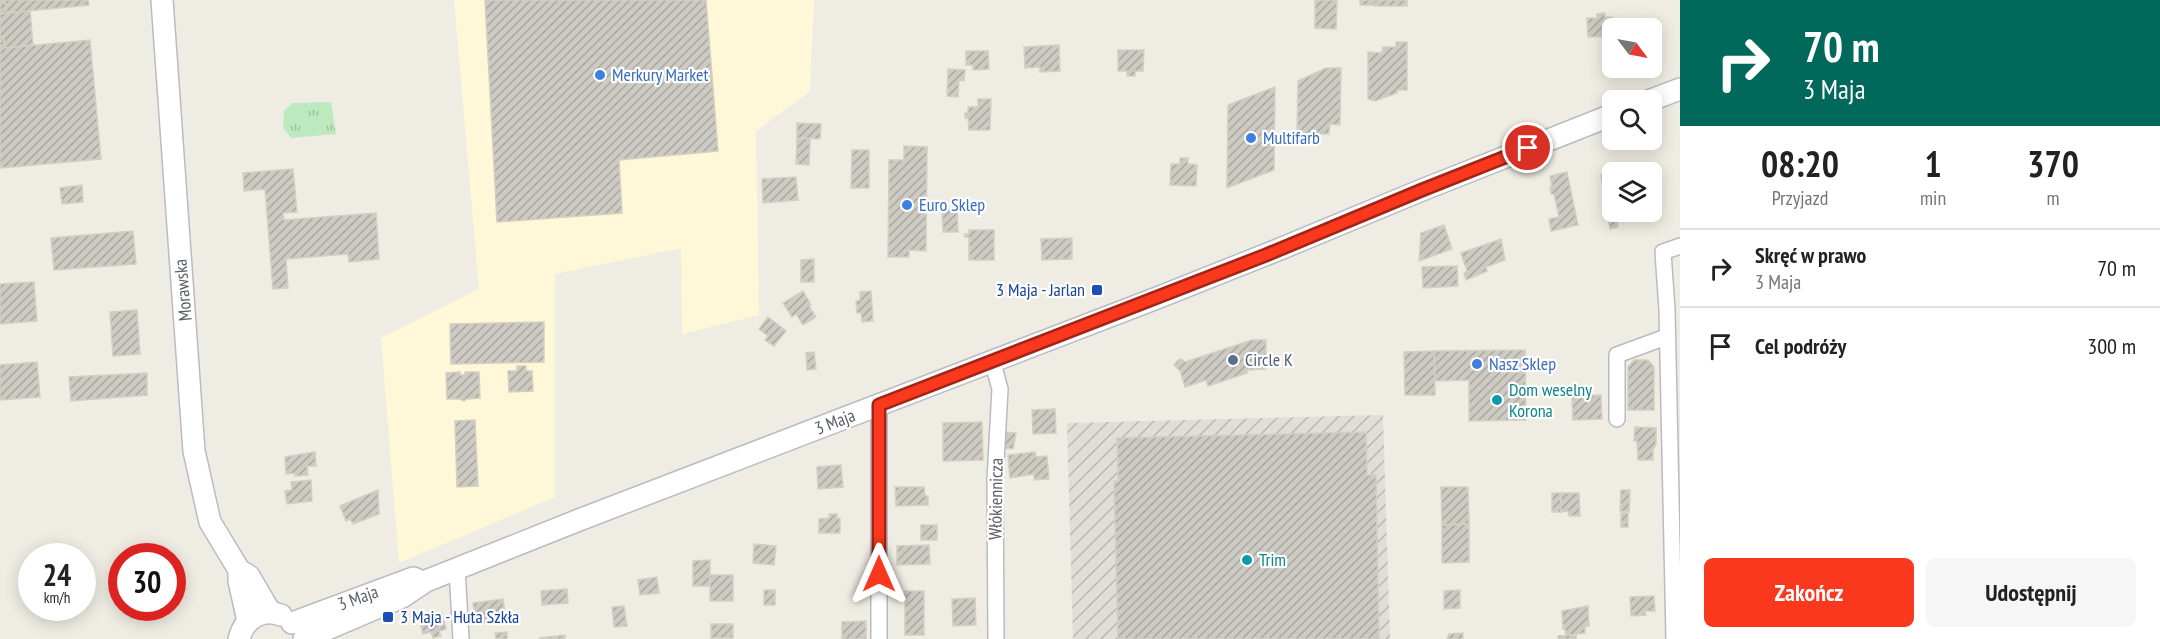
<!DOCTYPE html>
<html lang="pl">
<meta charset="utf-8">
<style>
:root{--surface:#fff;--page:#f6f6f6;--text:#222;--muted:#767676;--line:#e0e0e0;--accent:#fa381e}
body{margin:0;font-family:"PT Sans Narrow",sans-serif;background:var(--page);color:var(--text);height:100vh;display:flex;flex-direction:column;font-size:22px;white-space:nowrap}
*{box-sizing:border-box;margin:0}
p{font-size:20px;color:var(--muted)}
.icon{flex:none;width:33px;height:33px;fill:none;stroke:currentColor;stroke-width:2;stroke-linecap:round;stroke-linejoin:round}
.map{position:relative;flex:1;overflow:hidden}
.panel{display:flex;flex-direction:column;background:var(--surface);width:480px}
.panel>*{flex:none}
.guide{background:#00695c;color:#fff;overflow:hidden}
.needle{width:39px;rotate:122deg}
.tools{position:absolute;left:1602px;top:18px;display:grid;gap:12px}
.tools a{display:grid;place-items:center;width:60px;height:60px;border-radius:9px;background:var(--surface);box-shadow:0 3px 15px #0003;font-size:30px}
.speed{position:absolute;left:18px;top:543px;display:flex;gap:12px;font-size:30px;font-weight:700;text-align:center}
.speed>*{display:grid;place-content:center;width:78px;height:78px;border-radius:50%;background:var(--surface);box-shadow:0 3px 15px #0003;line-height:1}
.speed small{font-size:15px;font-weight:400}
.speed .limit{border:9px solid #d22;background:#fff;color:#111}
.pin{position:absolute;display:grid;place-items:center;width:51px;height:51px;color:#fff;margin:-26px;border:3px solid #fff;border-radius:50%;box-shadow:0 2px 6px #0007}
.me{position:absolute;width:66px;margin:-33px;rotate:0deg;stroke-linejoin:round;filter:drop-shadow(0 0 4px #0008)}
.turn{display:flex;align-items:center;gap:21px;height:126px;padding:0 24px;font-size:27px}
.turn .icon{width:78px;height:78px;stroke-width:2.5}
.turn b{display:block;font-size:42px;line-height:51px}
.eta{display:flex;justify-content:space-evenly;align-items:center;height:102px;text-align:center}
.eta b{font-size:36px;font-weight:700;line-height:42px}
.cta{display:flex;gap:12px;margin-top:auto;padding:12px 24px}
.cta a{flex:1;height:69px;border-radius:9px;background:var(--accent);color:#fff;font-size:24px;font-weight:700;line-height:69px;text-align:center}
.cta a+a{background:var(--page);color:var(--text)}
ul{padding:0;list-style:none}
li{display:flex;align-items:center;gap:18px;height:78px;padding:0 24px;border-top:2px solid var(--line)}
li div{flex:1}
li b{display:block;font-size:22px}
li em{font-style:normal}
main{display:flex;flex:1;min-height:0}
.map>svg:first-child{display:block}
</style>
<main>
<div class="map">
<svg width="1680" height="639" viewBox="0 0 1680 639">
<defs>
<pattern id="industrial-furrows" width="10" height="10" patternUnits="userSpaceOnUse" patternTransform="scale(1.5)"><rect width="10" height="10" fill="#e0ded7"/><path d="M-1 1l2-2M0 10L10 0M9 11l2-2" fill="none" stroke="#b9b7b2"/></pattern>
<pattern id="grass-tufts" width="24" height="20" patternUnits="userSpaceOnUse" patternTransform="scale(1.5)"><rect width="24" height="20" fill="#bceabe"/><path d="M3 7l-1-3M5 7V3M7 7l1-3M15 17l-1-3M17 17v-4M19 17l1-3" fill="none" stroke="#9cc19e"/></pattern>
<pattern id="building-hatch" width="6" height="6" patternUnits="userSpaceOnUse" patternTransform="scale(1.5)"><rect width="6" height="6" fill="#cccac2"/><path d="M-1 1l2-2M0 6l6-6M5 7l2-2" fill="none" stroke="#a9a7a1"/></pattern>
</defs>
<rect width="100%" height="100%" fill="#efede3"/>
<polygon fill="#fff8d8" points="454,0 814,0 810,91 756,131 759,315 682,334 681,248 555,274 555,497 399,563 381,338 479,289"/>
<polygon fill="url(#industrial-furrows)" points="1383,415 1390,639 1073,639 1067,423"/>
<polygon fill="url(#grass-tufts)" points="331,102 336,134 291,138 283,128 284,111 292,103"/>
<g fill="url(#building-hatch)" stroke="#d5cfc0" stroke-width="1.5">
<polygon points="0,0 5,0 7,13 0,14"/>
<polygon points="5,0 88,0 89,5 7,13"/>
<polygon points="485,0 706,0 718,151 619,160 622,213 497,222"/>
<polygon points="1315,0 1337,0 1336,29 1315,28"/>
<rect x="1360" y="0" width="14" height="5"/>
<rect x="1374" y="0" width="33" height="6"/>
<polygon points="30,11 33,45 5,48 3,36 0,37 0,14"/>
<polygon points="1605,13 1605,17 1612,17 1612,36 1588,37 1587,18 1597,18 1597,14"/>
<polygon points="3,36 5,48 90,40 101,159 0,168 0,37"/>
<polygon points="1396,42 1407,42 1407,90 1397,90 1397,93 1375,101 1368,99 1368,52 1382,53 1383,47 1396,47"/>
<polygon points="1059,45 1060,71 1040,72 1040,67 1025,68 1024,47"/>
<polygon points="1118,50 1144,50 1143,71 1135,71 1135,76 1127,76 1127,71 1118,71"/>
<polygon points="966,51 988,51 989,69 973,70 973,65 966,65"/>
<polygon points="1326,68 1341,68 1340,125 1330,124 1329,134 1297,134 1298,81"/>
<polygon points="948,69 965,70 964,81 959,80 958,97 947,96"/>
<polygon points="1275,87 1274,170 1227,188 1228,105"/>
<polygon points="978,99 991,99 990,130 969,130 968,118 965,118 965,113 968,113 968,107 978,107"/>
<polygon points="797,123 821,124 820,139 797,138"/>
<polygon points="797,138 810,139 809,165 796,164"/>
<polygon points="904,146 927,147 926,251 909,250 909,257 888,257 889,160 904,160"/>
<polygon points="852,150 869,150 869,188 851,188"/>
<polygon points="1180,158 1188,158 1188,164 1197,165 1196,186 1170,185 1171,164 1180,164"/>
<polygon points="293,169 297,212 283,213 284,220 376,213 379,259 349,262 348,254 286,259 288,288 273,289 265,189 244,191 243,173"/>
<polygon points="1567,172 1578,225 1551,231 1549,219 1559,217 1554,194 1551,194 1550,187 1552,186 1550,176"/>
<polygon points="1611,173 1612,212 1616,212 1618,227 1610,229 1601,175"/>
<polygon points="796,177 798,200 763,203 762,179"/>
<polygon points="82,185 83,202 62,204 60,188"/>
<polygon points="942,209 957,209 958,232 943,232"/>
<polygon points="1444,225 1452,249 1419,261 1421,233"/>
<polygon points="969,230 994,230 994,260 969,260 969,237 965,237 964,234 969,234"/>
<polygon points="133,231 136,264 54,270 51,238"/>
<polygon points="1072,238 1072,259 1042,260 1041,239"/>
<polygon points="1501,239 1505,260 1486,267 1487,271 1466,280 1464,273 1467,271 1461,253"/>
<polygon points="814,259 814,282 801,282 801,260"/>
<polygon points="1457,266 1458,286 1423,288 1422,267"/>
<polygon points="34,282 37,321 0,324 0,284"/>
<polygon points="803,291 811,305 809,306 816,317 803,325 796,314 792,317 783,303"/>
<polygon points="871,291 873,321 862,322 861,313 857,313 856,301 860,300 860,292"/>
<polygon points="137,310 140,354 113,356 110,312"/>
<polygon points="768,317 786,331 774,346 765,340 768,336 759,329"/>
<polygon points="544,322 544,362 451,364 450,324"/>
<polygon points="1252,340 1266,340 1266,369 1247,370 1247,373 1208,386 1206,380 1185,387 1180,371 1174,365 1177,361 1181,359 1185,362"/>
<polygon points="1525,350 1526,420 1469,421 1469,380 1435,381 1434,351"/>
<polygon points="1434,351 1435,395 1405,395 1404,352"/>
<polygon points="814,352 816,369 807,370 806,353"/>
<polygon points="1634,360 1648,360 1654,367 1654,410 1628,410 1628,367"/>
<polygon points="37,362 40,397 0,400 0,365"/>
<polygon points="517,366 526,366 526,371 532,371 533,391 509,392 508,371 517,371"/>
<polygon points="460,372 460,375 465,375 465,372 479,372 480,398 466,399 464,401 460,399 447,399 446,373"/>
<polygon points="147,373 147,395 71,401 69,377"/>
<polygon points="1601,395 1602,419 1573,420 1572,396"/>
<polygon points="1055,409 1056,433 1033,434 1032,410"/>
<polygon points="475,420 478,486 457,487 455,421"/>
<polygon points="982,422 983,460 943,461 943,423"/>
<polygon points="1635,427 1656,428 1656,444 1653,450 1653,460 1638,460 1637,441 1634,441"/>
<polygon points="1003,432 1016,433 1013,449 1002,448"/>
<polygon points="1366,432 1367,475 1376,475 1379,639 1118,639 1114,481 1118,481 1117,438"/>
<polygon points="315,452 316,466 307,466 308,475 295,476 295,473 286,474 285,457"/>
<polygon points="1035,452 1036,457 1047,456 1049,479 1034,480 1034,474 1010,478 1008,455"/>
<polygon points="841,465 843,487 818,489 817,467"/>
<polygon points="311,480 312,501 287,504 285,491 292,490 291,482"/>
<polygon points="895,487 924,487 925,496 928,496 928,505 896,506"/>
<polygon points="1441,487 1468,487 1469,524 1442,525"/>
<polygon points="378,490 379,514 353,524 350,519 346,521 340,506"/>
<polygon points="1621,490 1630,490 1629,512 1620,511"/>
<rect x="1552" y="493" width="9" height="19"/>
<polygon points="1561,493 1579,493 1580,516 1569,516 1568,511 1561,512"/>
<rect x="1621" y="513" width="7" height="14"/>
<polygon points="829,514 837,514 837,518 840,518 840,533 819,533 819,519 829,518"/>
<polygon points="1469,524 1469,562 1442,563 1442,525"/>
<rect x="921" y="525" width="16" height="15"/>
<polygon points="754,544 776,546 774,565 753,563"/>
<polygon points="929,545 930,564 897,565 897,546"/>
<polygon points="710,560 710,586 693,586 693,561"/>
<rect x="710" y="575" width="23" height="26"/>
<polygon points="657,577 659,593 640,595 638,580"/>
<polygon points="567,589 568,603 542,605 541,591"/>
<rect x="764" y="590" width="11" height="15"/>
<polygon points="1460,590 1460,608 1444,609 1444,591"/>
<rect x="905" y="591" width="19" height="44"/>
<polygon points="1654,596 1655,611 1645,611 1646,615 1631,616 1630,597"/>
<polygon points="975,598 976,625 953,626 952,599"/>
<polygon points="503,599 506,620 476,624 473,603"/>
<polygon points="624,606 627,626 614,627 612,607"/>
<polygon points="1588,606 1589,626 1585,626 1585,633 1566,635 1565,629 1563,629 1562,611"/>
<polygon points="442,613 446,629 439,631 441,636 433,638 431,632 423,634 419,619"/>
<polygon points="866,621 866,639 842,639 842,622"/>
<rect x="711" y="624" width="22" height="14"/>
<polygon points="507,632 507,639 496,639 495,633"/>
<polygon points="1463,633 1463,639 1447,639 1449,634"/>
<polygon points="565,635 565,639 540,639 540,638"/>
<polygon points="1576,635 1576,639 1558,639 1558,636"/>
</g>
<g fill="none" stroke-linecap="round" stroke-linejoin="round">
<defs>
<g id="street">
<polyline points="992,360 1000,389 995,480 996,639"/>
<polyline points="879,405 879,639"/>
<polyline points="1617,419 1617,355 1666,337"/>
<polyline points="457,569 461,639"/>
<polyline points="1674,639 1667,310 1663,252 1680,246"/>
</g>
<g id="secondary">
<polyline points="162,0 194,451 210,522 239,570 249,576 270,612"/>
<polyline points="1651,100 1680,89"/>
<polyline points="239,570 239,581 248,621"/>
<polyline points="292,623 413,578 416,579"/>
<path d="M239 639C244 619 261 608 281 615"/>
<polyline points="304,639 402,597 426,581 579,520 1157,298 1280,249 1422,190 1612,115"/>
</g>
</defs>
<use href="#street" stroke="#b8bbc0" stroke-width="18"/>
<use href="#secondary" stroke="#b8bcc3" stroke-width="24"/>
<use href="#street" stroke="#fff" stroke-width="15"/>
<use href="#secondary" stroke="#fff" stroke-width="21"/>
</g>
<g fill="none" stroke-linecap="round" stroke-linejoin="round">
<defs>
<polyline id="route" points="879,574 879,405 1266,255 1422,190 1528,148"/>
</defs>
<use href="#route" stroke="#a22414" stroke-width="15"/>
<use href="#route" stroke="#fa381e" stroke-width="10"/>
</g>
<g fill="#3f7fe0" stroke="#fff" stroke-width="2">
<circle cx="600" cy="75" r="6"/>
<circle cx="1251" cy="138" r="6"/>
<circle cx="907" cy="205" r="6"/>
<circle cx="1477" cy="364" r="6"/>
</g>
<g fill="#1a4fb4" stroke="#fff" stroke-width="2">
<rect x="1091" y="284" width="12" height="12" rx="3"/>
<rect x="382" y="611" width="12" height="12" rx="3"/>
</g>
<circle fill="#5c6f8a" stroke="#fff" stroke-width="2" cx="1233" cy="360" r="6"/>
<g fill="#0f9aa8" stroke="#fff" stroke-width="2">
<circle cx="1497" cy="400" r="6"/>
<circle cx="1247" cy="560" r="6"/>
</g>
<g text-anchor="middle" stroke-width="4.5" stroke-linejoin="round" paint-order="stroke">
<g font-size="18" fill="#366cbe" stroke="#fff" text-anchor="start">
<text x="612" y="81">Merkury Market</text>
<text x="1263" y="144">Multifarb</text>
<text x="919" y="211">Euro Sklep</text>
<text x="1489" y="370">Nasz Sklep</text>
</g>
<g font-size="18" fill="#5b5f65" stroke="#fff">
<text transform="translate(183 290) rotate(-95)" y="6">Morawska</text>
<text transform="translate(835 422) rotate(-21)" y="6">3 Maja</text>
<text transform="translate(996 499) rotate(-89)" y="6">Włókiennicza</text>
<text transform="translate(358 598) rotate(-20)" y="6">3 Maja</text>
</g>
<g font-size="18" fill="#164399" stroke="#fff" text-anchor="end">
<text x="1085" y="296">3 Maja - Jarlan</text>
<text x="400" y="623" text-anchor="start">3 Maja - Huta Szkła</text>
</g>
<g font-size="18" fill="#4e5e75" stroke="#fff" text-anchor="start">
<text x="1245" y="366">Circle K</text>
</g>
<g font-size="18" fill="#0d838f" stroke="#fff" text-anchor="start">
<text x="1509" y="396">Dom weselny<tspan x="1509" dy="21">Korona</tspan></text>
<text x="1259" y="566">Trim</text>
</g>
</g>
</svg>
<div class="tools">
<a><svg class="needle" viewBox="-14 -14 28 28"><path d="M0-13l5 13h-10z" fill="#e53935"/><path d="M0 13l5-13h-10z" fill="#767676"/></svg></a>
<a><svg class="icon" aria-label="search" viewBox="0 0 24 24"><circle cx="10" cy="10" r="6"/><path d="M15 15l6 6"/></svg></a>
<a><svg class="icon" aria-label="layers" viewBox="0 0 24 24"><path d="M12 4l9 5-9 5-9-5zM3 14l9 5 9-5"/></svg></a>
</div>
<div class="speed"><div>24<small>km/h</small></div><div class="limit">30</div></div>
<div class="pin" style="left:1528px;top:148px;background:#d93025"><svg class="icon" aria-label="arrive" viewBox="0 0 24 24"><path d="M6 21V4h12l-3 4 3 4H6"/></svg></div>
<svg class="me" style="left:879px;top:574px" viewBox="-20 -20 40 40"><path d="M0-17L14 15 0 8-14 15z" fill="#fa381e" stroke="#fff" stroke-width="4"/></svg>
</div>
<section class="panel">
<div class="guide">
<div class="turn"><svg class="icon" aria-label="right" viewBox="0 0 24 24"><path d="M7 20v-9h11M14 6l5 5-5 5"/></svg><div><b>70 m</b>3 Maja</div></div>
</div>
<div class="eta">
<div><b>08:20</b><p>Przyjazd</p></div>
<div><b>1</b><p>min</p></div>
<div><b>370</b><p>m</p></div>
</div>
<ul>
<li><svg class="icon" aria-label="right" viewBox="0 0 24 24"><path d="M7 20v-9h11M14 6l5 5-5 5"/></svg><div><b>Skręć w prawo</b><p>3 Maja</p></div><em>70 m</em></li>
<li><svg class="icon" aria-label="arrive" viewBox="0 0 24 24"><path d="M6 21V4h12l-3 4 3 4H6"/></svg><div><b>Cel podróży</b></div><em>300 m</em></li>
</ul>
<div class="cta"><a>Zakończ</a><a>Udostępnij</a></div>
</section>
</main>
